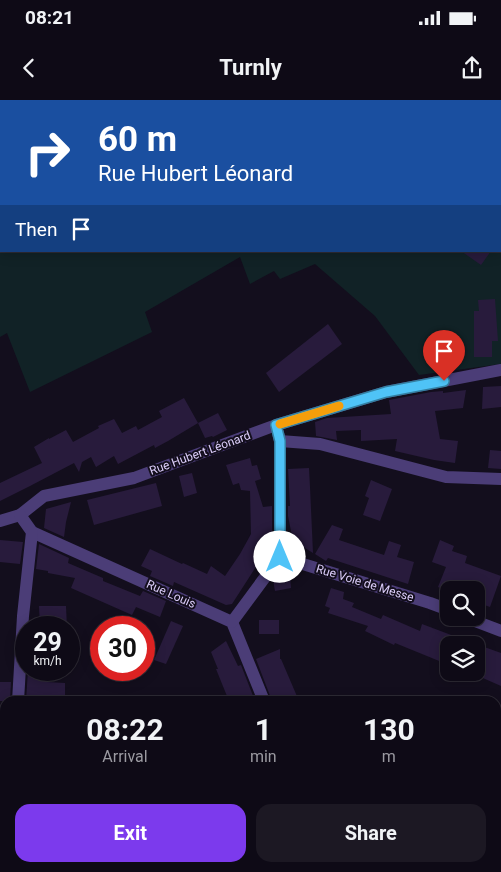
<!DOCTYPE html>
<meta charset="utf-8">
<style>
:root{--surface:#0e0a16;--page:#1c1823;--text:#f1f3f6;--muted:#9b9aa1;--line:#2e2b35;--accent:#7c3aed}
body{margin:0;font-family:Roboto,sans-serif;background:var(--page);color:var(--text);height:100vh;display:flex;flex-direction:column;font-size:19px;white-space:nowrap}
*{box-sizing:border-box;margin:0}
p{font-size:16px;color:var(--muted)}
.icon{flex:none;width:28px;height:28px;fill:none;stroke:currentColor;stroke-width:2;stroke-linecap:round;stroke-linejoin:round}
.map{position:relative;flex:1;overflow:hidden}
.sheet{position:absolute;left:0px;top:596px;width:501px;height:176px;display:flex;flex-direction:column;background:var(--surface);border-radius:15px 15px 0 0;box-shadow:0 2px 12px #0003,0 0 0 1px var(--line)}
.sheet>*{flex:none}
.guide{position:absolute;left:0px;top:0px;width:501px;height:152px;box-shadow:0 2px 12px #0003,0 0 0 1px var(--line);background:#1a4fa0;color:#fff;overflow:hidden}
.controls{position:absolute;left:440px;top:481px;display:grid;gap:10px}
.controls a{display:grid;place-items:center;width:45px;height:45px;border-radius:10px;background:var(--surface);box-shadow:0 2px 12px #0003,0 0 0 1px var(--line);font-size:25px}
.speed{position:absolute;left:15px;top:516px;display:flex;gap:10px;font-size:25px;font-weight:700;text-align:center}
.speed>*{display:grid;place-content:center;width:65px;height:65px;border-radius:50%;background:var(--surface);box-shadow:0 2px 12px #0003,0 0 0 1px var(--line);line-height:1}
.speed small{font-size:12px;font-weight:400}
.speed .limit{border:8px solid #d22;background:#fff;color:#111}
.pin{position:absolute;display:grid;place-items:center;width:42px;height:42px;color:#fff;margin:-51px -21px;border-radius:50% 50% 50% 0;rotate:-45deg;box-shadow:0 0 5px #0007}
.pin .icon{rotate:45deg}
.me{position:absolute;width:55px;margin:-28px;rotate:0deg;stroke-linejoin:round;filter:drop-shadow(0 0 4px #0008)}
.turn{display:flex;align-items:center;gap:18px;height:105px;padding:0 15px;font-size:22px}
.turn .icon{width:65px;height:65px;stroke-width:2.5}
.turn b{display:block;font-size:35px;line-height:42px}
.then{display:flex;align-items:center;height:48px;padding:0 15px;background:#0003;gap:10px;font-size:19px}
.eta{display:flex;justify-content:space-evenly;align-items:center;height:85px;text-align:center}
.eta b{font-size:30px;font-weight:700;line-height:35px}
.primary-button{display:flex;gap:10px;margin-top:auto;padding:10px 15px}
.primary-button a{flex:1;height:58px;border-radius:15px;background:var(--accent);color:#fff;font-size:20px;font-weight:700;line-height:58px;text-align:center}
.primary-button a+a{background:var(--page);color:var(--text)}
.status{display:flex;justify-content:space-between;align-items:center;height:35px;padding:0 25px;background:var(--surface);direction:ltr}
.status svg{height:14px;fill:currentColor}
header{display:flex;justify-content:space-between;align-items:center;height:65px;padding:0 15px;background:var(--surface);font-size:22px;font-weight:700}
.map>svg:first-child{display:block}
</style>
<div class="status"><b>08:21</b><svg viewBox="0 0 49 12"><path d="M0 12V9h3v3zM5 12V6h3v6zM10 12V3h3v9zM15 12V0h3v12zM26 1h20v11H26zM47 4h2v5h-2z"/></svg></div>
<header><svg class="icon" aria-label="back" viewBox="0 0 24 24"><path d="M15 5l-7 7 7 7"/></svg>Turnly<svg class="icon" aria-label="share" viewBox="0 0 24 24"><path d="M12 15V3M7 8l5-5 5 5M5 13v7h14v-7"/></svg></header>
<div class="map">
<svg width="501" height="772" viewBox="0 0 501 772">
<rect width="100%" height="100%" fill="#130e1d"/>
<polygon fill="#112226" points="0,0 501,0 500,8 500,1 1,1 1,151 500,151 500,130 501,130 501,264 419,275 375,216 315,164 280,179 274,171 250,184 240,157 145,212 152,232 30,292 7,233 0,237"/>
<g fill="#281b3c">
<polygon points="461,151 491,151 481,165"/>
<polygon points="495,199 498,241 492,241 492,257 474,257 474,211 479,211 478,200"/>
<polygon points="328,224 342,244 279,292 266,273"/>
<polygon points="501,286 501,307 482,309 483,287"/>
<polygon points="466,290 463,308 435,311 440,339 458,341 455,363 434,360 395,351 397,339 361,341 361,330 336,331 337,340 316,336 315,322 327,318 391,314 389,300 431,292 443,291 443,293"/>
<polygon points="184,298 198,323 168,341 155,348 154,345 118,364 114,356 96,367 91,357 82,362 79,372 74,363 30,386 0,401 0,383 42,363 34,347 49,338 49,339 66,330 73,342 99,328 98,326 114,319 122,333 136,326 138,330 162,317 159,311"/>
<polygon points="218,313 227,330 213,337 212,336 205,338 198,323"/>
<polygon points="490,350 501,351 501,369 488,368"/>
<polygon points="250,358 252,366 257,365 261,379 255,381 263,407 272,406 272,442 232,504 226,505 174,482 173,486 150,476 152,471 141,466 150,449 182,464 183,463 207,474 211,466 225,476 240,454 251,434 250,391 241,390 239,383 233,385 226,365"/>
<polygon points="309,368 310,387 313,453 300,445 294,446 288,416 288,406 290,406 288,369"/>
<polygon points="192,373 197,393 184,397 179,376"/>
<polygon points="371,380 392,389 380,421 363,415 369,398 365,396"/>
<polygon points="156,383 162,406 94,425 87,400"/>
<polygon points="71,402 66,422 64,437 44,428 46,409"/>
<polygon points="332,425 343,429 339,440 384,455 389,441 401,445 397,457 414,462 408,484 328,458 326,461 315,454"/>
<polygon points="0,440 23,442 20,464 0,462"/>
<polygon points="440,440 454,446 452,451 467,456 465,463 501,476 490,507 476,502 476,490 445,490 438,487 446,467 432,462"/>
<polygon points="39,444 69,458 68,463 103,478 103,481 140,496 143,491 166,501 160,517 136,507 132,515 71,488 75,478 48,473 48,471 36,469"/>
<polygon points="290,474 291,488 275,491 273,480 276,476"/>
<polygon points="331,488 344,492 343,499 354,503 352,507 381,519 383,515 420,531 422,524 475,544 475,545 449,545 449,565 395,543 394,545 365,531 368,526 328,513 330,508 325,506"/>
<polygon points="39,506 66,506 67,528 40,528"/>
<rect x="259" y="520" width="20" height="14"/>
<polygon points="171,521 183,526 166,564 154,560"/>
<polygon points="226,541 238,566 241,565 255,601 229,601 216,569 218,569 211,552"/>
<polygon points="476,544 501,553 501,586 476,575"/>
<polygon points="280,549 280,559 281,559 299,601 272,601 256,559"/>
<polygon points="28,570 48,570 47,582 65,583 65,601 26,601"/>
<polygon points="0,582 11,582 10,601 0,601"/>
</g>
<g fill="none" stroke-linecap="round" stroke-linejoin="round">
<g stroke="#4b3d77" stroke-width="12">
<polyline points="280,341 320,344 446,377 501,379"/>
<polyline points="0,421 20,415 44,396 134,378 276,325 386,292 501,270"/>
<polyline points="32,432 232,522 264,601"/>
<polyline points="280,457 430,503 449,510"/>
<polyline points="467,518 501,531"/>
<polyline points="232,522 280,457 280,341 278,333"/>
<polyline points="18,601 23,516 32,432 20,415"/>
<polyline points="331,768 333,772"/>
<polyline points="7,772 8,768"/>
</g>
</g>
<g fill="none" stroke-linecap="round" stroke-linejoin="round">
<defs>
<polyline id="route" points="280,457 280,341 276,325 386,292 444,281"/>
</defs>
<use href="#route" stroke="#337fa1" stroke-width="12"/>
<use href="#route" stroke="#4fc3f7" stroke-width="9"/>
<polyline stroke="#f59e0b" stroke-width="9" points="280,324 339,306"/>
</g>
<g text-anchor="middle" stroke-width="4" stroke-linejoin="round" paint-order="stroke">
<g font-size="12" fill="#dccefa" stroke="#130e1d">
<text transform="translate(200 353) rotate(-20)" y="4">Rue Hubert Léonard</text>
<text transform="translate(365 483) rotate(17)" y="4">Rue Voie de Messe</text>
<text transform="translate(171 494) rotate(24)" y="4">Rue Louis</text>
</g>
</g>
</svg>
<div class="controls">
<a><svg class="icon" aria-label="search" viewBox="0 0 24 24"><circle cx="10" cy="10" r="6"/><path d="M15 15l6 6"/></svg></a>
<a><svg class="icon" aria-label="layers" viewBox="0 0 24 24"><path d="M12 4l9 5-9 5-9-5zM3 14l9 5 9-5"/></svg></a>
</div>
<div class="speed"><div>29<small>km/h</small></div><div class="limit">30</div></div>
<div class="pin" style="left:444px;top:281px;background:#d93025"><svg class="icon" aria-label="arrive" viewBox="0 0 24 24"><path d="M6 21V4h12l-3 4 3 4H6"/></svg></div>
<svg class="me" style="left:280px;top:457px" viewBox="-20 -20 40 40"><circle r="19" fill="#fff"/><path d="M0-13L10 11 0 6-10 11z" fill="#4fc3f7"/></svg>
<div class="guide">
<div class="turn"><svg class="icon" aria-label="right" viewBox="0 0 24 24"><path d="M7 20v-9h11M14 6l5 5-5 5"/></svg><div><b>60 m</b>Rue Hubert Léonard</div></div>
<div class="then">Then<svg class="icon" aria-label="arrive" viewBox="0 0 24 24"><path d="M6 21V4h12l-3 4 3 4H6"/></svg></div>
</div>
<section class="sheet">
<div class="eta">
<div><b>08:22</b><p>Arrival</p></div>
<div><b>1</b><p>min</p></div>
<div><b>130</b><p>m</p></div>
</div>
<div class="primary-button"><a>Exit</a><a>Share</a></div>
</section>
</div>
